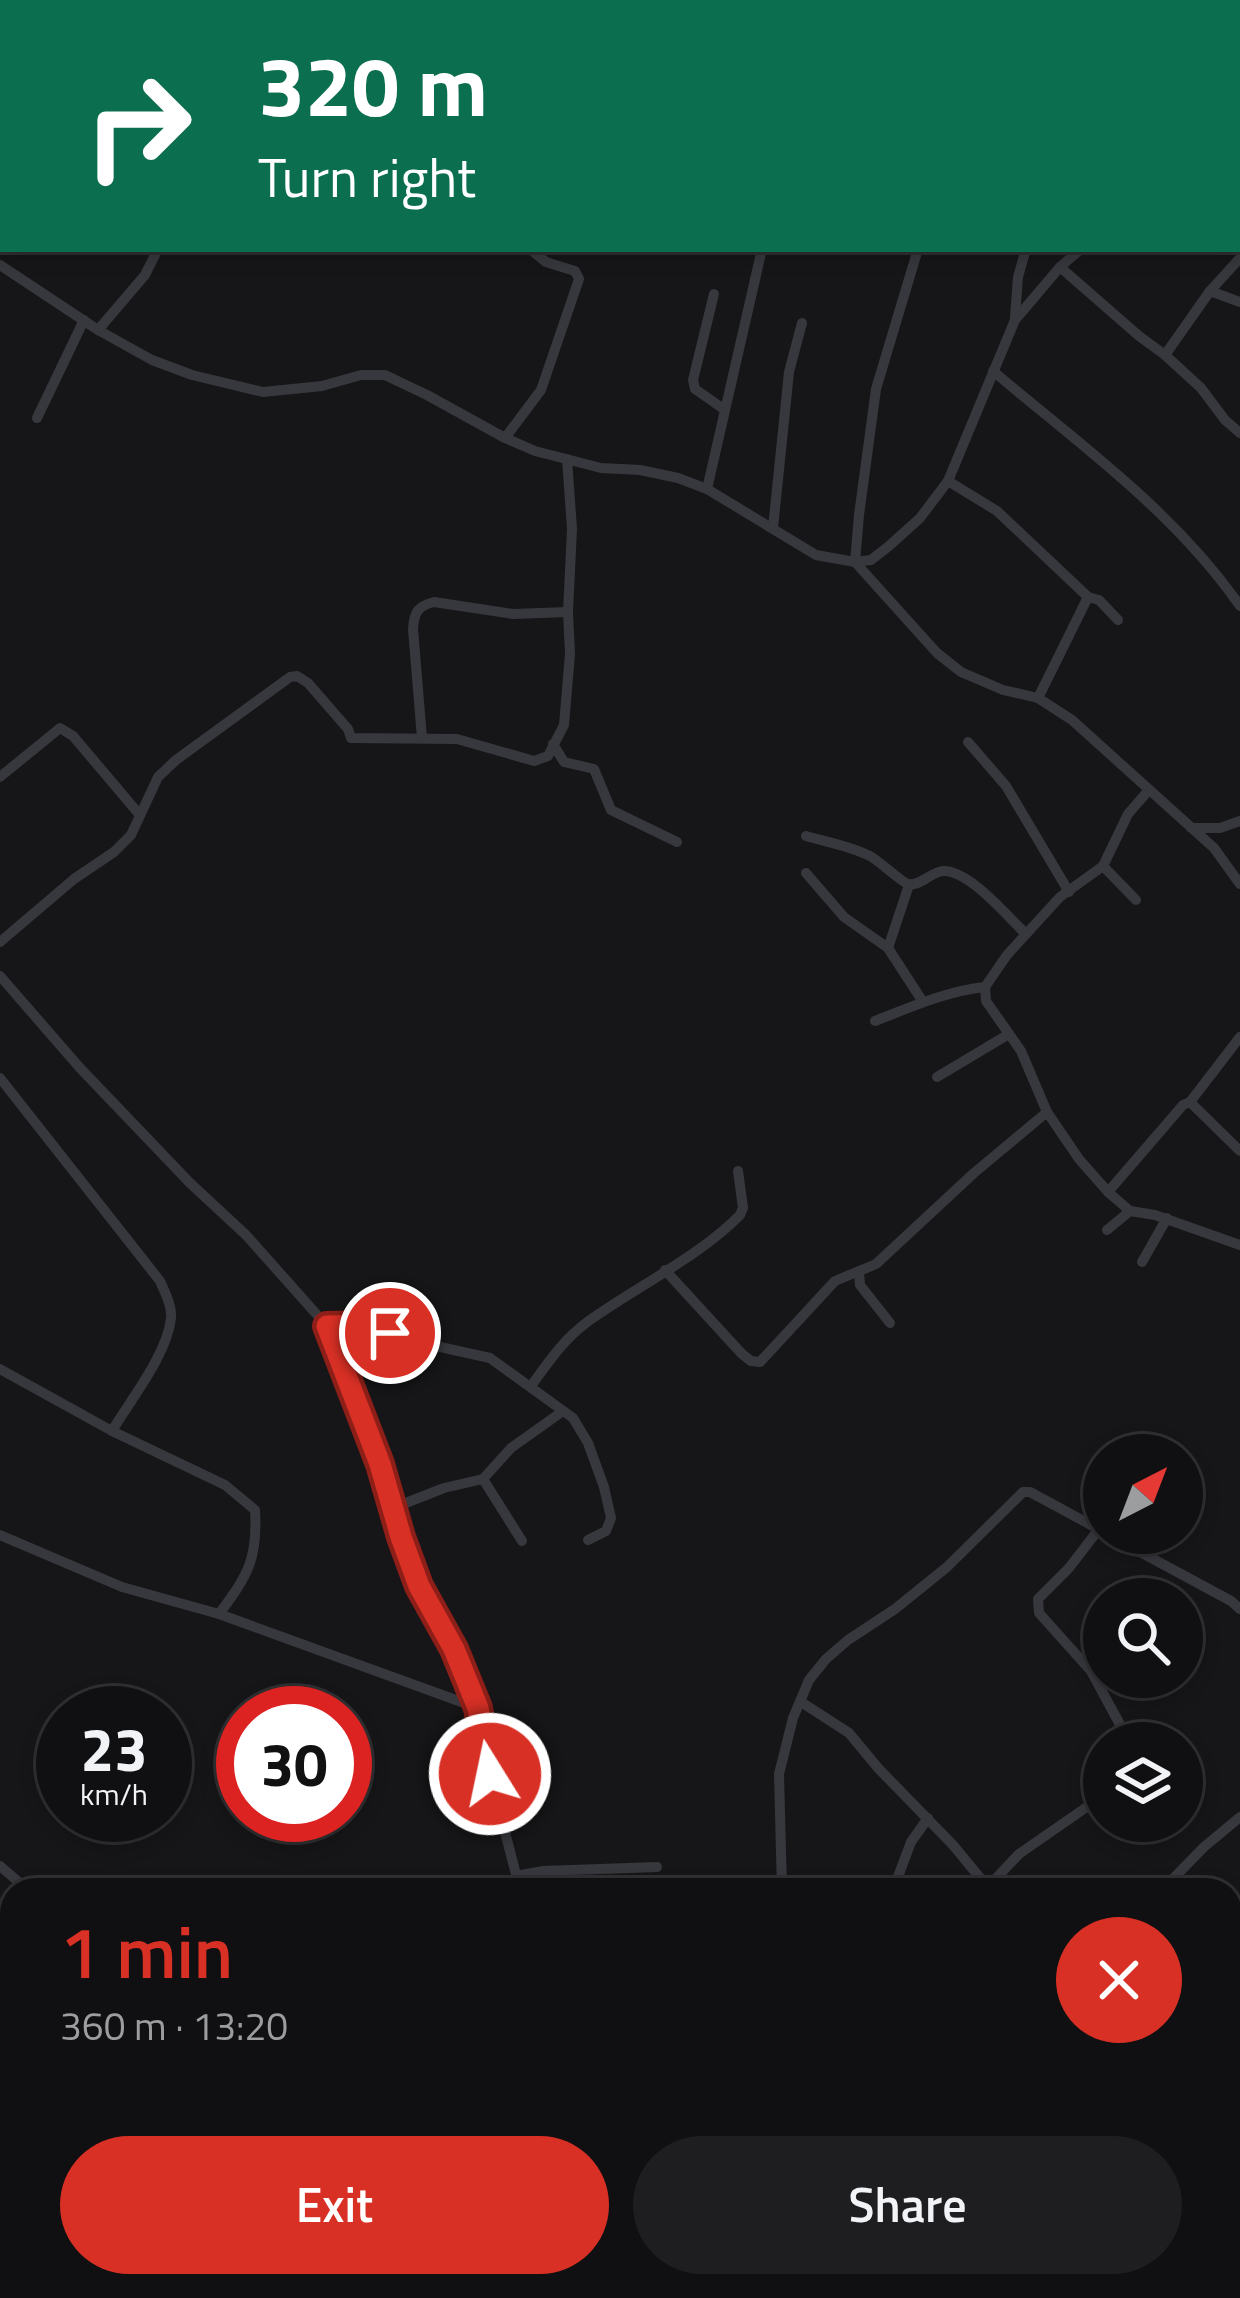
<!DOCTYPE html>
<meta charset="utf-8">
<style>
:root{--surface:#101012;--page:#1e1e20;--text:#f1f3f6;--muted:#9c9d9f;--line:#303032;--accent:#d93025}
body{margin:0;font-family:"Titillium Web",sans-serif;background:var(--page);color:var(--text);height:100vh;display:flex;flex-direction:column;font-size:45px;white-space:nowrap}
*{box-sizing:border-box;margin:0}
p{font-size:39px;color:var(--muted)}
.icon{flex:none;width:66px;height:66px;fill:none;stroke:currentColor;stroke-width:2;stroke-linecap:round;stroke-linejoin:round}
.map{position:relative;flex:1;overflow:hidden}
.sheet{position:absolute;left:0px;top:1878px;width:1242px;height:420px;display:flex;flex-direction:column;background:var(--surface);border-radius:36px 36px 0 0;box-shadow:0 6px 18px #0003,0 0 0 3px var(--line)}
.sheet>*{flex:none}
.banner{position:absolute;left:0px;top:0px;width:1242px;height:252px;box-shadow:0 6px 18px #0003,0 0 0 3px var(--line);background:#0b6e4f;color:#fff;overflow:hidden}
.needle{width:78px;rotate:42deg}
.fabs{position:absolute;left:1083px;top:1434px;display:grid;gap:24px}
.fabs a{display:grid;place-items:center;width:120px;height:120px;border-radius:50%;background:var(--surface);box-shadow:0 6px 18px #0003,0 0 0 3px var(--line);font-size:60px}
.speed{position:absolute;left:36px;top:1686px;display:flex;gap:24px;font-size:60px;font-weight:700;text-align:center}
.speed>*{display:grid;place-content:center;width:156px;height:156px;border-radius:50%;background:var(--surface);box-shadow:0 6px 18px #0003,0 0 0 3px var(--line);line-height:1}
.speed small{font-size:30px;font-weight:400}
.speed .limit{border:18px solid #d22;background:#fff;color:#111}
.pin{position:absolute;display:grid;place-items:center;width:102px;height:102px;color:#fff;margin:-51px;border:6px solid #fff;border-radius:50%;box-shadow:0 3px 12px #0007}
.me{position:absolute;width:132px;margin:-66px;rotate:350deg;stroke-linejoin:round;filter:drop-shadow(0 0 9px #0008)}
.turn{display:flex;align-items:center;gap:42px;height:252px;padding:0 60px;font-size:54px}
.turn .icon{width:156px;height:156px;stroke-width:2.5}
.turn b{display:block;font-size:84px;line-height:102px}
.round{display:grid;place-items:center;flex:none;width:126px;height:126px;border-radius:63px;background:var(--page)}
.summary{display:flex;align-items:center;justify-content:space-between;height:204px;padding:0 60px}
h1{font-size:72px;font-weight:600;line-height:90px;color:var(--accent)}
.primary-button{display:flex;gap:24px;margin-top:auto;padding:24px 60px}
.primary-button a{flex:1;height:138px;border-radius:72px;background:var(--accent);color:#fff;font-size:48px;font-weight:600;line-height:138px;text-align:center}
.primary-button a+a{background:var(--page);color:var(--text)}
.map>svg:first-child{display:block}
</style>
<div class="map">
<svg width="1240" height="2298" viewBox="0 0 1240 2298">
<rect width="100%" height="100%" fill="#161618"/>
<g fill="none" stroke-linecap="round" stroke-linejoin="round">
<g stroke="#37383d" stroke-width="10">
<polyline points="119,0 123,3"/>
<polyline points="971,0 972,3"/>
<polyline points="578,3 585,0"/>
<polyline points="755,3 758,0"/>
<polyline points="1217,3 1219,0"/>
<polyline points="1239,45 1240,46"/>
<polyline points="0,60 3,57"/>
<polyline points="1239,83 1240,82"/>
<polyline points="0,152 3,156"/>
<polyline points="0,216 3,214"/>
<polyline points="918,249 876,389 859,515 855,562 937,653 961,672 1003,690 1038,698 1072,720 1214,848 1240,884"/>
<polyline points="0,265 98,330 152,360 192,375 263,392 322,386 361,375 385,375 427,395 505,438 535,451 601,468 640,470 678,478 707,489 816,555 855,562 871,560 889,546 920,518 948,481 1015,320 1060,267 1081,249"/>
<polyline points="1060,267 1139,336 1165,355 1201,388 1225,420 1240,433"/>
<polyline points="1210,291 1240,302"/>
<polyline points="714,294 693,380 695,389 725,410"/>
<polyline points="1015,317 1018,277 1026,249"/>
<polyline points="98,330 145,275 158,249"/>
<polyline points="1165,355 1210,291 1240,258"/>
<path d="M993 371C1080 445 1174 511 1240 606"/>
<polyline points="37,418 84,320"/>
<polyline points="505,438 541,390 579,279 575,271 546,262 530,249"/>
<polyline points="948,481 997,511 1088,597 1099,600 1118,620"/>
<polyline points="707,489 762,249"/>
<polyline points="773,528 789,372 802,323"/>
<polyline points="1038,698 1088,597"/>
<path d="M422 738 413 629C414 612 418 606 434 602L513 614 568 612"/>
<polyline points="968,742 1006,786 1069,892"/>
<polyline points="553,744 564,762 594,769 611,810 677,842"/>
<polyline points="0,777 60,728 73,736 139,814"/>
<polyline points="1148,791 1128,814 1103,866 1060,897 1007,955 985,987 986,1001 1021,1051 1047,1112 1079,1159 1108,1192 1130,1211 1155,1215 1240,1245"/>
<polyline points="1191,828 1220,828 1240,821"/>
<path d="M806 836C827 842 850 846 870 856 879 861 903 883 908 884 919 887 931 872 943 871 969 870 1006 915 1025 933"/>
<polyline points="1103,866 1136,900"/>
<polyline points="806,873 844,917 888,948 923,1002"/>
<polyline points="0,942 74,879 114,852 131,835 158,777 176,760 290,677 297,676 308,683 348,729 351,738 457,739 534,761 548,756 564,725 570,654 568,612 572,529 567,459"/>
<polyline points="888,948 909,885"/>
<polyline points="0,976 80,1068 190,1183 246,1235 327,1326 380,1464 402,1537 420,1586 454,1649 478,1708 490,1774 520,1890"/>
<path d="M875 1021C911 1007 947 991 985 987"/>
<polyline points="937,1077 1009,1034"/>
<path d="M0 1078 160 1281C165 1293 172 1305 171 1318 167 1355 131 1399 112 1431"/>
<polyline points="1190,1102 1240,1151"/>
<polyline points="1108,1192 1183,1105 1190,1102 1240,1037"/>
<polyline points="1107,1230 1130,1211"/>
<polyline points="1142,1262 1167,1218"/>
<polyline points="665,1270 742,1354 751,1361 760,1362 835,1281 876,1264 974,1173 1047,1112"/>
<polyline points="859,1272 860,1285 890,1323"/>
<polyline points="327,1326 366,1325 413,1341 490,1358 573,1418 588,1443 604,1487 611,1518 606,1531 588,1540"/>
<path d="M0 1369 112 1431 225 1485 255 1510C258 1559 248 1575 219 1614"/>
<path d="M531 1386C548 1363 563 1340 586 1323 634 1288 699 1257 740 1215L743 1208 738 1171"/>
<polyline points="483,1479 522,1541"/>
<polyline points="393,1508 444,1488 483,1479 511,1448 563,1411"/>
<polyline points="1099,1529 1069,1568 1038,1599 1039,1613 1091,1671 1130,1743"/>
<polyline points="1105,1533 1231,1601 1240,1609"/>
<polyline points="0,1535 122,1587 219,1614 478,1708"/>
<polyline points="801,1702 849,1733 878,1768 953,1845 990,1890"/>
<polyline points="0,1866 28,1890"/>
<polyline points="516,1876 543,1871 657,1867"/>
<polyline points="988,1887 1019,1854 1104,1795"/>
<polyline points="782,1890 779,1774 793,1718 809,1680 826,1659 848,1640 895,1609 947,1567 1023,1492 1030,1492 1104,1532"/>
<polyline points="893,1890 911,1842 928,1818"/>
<polyline points="1162,1890 1204,1847 1240,1817"/>
<polyline points="1230,1921 1240,1912"/>
<polyline points="0,2044 12,2055"/>
<polyline points="1230,2075 1240,2074"/>
<polyline points="1230,2142 1240,2139"/>
<polyline points="0,2213 12,2221"/>
<polyline points="1230,2260 1240,2256"/>
<polyline points="102,2286 119,2298"/>
<polyline points="492,2286 511,2298"/>
<polyline points="616,2286 617,2298"/>
<polyline points="1124,2286 1126,2298"/>
<polyline points="559,2298 561,2286"/>
<polyline points="1144,2298 1171,2286"/>
</g>
</g>
<g fill="none" stroke-linecap="round" stroke-linejoin="round">
<defs>
<polyline id="route" points="390,1333 366,1325 327,1326 380,1464 401,1537 419,1586 454,1649 478,1708 490,1774"/>
</defs>
<use href="#route" stroke="#8d1f18" stroke-width="30"/>
<use href="#route" stroke="#d93025" stroke-width="21"/>
</g>
</svg>
<div class="fabs">
<a><svg class="needle" viewBox="-14 -14 28 28"><path d="M0-13l5 13h-10z" fill="#e53935"/><path d="M0 13l5-13h-10z" fill="#9c9d9f"/></svg></a>
<a><svg class="icon" aria-label="search" viewBox="0 0 24 24"><circle cx="10" cy="10" r="6"/><path d="M15 15l6 6"/></svg></a>
<a><svg class="icon" aria-label="layers" viewBox="0 0 24 24"><path d="M12 4l9 5-9 5-9-5zM3 14l9 5 9-5"/></svg></a>
</div>
<div class="speed"><div>23<small>km/h</small></div><div class="limit">30</div></div>
<div class="pin" style="left:390px;top:1333px;background:#d93025"><svg class="icon" aria-label="arrive" viewBox="0 0 24 24"><path d="M6 21V4h12l-3 4 3 4H6"/></svg></div>
<svg class="me" style="left:490px;top:1774px" viewBox="-20 -20 40 40"><circle r="17" fill="#d93025" stroke="#fff" stroke-width="3"/><path d="M0-11L8 9 0 5-8 9z" fill="#fff"/></svg>
<div class="banner">
<div class="turn"><svg class="icon" aria-label="right" viewBox="0 0 24 24"><path d="M7 20v-9h11M14 6l5 5-5 5"/></svg><div><b>320 m</b>Turn right</div></div>
</div>
<section class="sheet">
<div class="summary"><div><h1>1 min</h1><p>360 m · 13:20</p></div><a class="round" style="background:#d93025;color:#fff"><svg class="icon" aria-label="close" viewBox="0 0 24 24"><path d="M6 6l12 12M18 6L6 18"/></svg></a></div>
<div class="primary-button"><a>Exit</a><a>Share</a></div>
</section>
</div>
